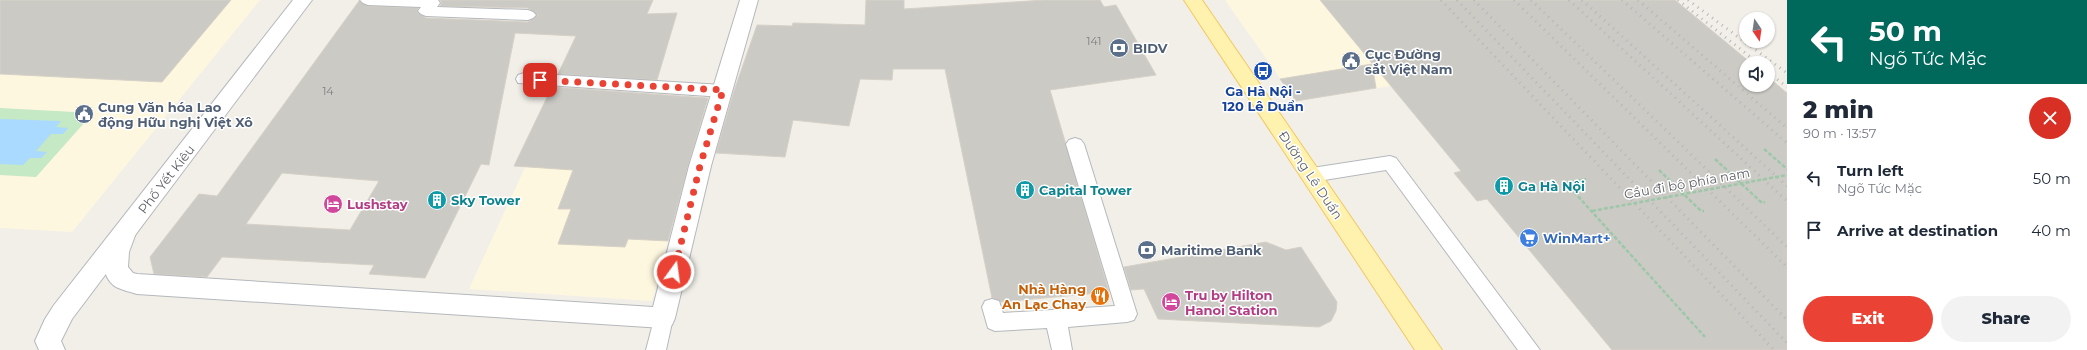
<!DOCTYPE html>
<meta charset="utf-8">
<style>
:root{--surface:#fff;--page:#f2f2f3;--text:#1f2937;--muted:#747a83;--accent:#ea4335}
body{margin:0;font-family:Montserrat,sans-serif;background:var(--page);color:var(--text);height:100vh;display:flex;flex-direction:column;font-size:15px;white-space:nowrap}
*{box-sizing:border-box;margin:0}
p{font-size:13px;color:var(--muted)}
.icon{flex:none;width:22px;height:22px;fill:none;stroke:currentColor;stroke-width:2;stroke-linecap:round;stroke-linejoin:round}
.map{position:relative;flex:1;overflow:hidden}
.details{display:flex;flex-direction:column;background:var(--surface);width:300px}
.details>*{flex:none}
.banner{background:#00695c;color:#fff;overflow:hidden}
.needle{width:26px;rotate:167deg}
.controls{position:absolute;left:1739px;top:12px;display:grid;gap:8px}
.controls a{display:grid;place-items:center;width:36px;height:36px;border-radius:50%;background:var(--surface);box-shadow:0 1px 3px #0004;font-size:20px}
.pin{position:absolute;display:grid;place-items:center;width:34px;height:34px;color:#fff;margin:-17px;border-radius:8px;box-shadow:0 2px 6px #0006}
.me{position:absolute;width:44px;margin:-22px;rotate:14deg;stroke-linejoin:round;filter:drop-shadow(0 0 3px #0008)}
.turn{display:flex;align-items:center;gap:14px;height:84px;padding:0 16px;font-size:18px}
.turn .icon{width:52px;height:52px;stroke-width:2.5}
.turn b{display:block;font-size:28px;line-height:34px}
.round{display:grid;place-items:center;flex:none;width:42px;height:42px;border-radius:21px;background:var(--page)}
.headline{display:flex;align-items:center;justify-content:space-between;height:68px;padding:0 16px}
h1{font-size:24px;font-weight:800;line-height:30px}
.button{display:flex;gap:8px;margin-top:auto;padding:8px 16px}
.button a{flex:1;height:46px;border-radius:24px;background:var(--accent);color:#fff;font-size:16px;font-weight:800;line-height:46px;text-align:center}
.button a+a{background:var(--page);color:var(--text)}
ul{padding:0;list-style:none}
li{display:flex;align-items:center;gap:12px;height:52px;padding:0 16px}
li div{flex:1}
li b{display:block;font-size:15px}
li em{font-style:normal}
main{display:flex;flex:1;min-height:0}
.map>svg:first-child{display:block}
</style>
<main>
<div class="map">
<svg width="1787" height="350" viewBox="0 0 1787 350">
<rect width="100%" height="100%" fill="#f1efe8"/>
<g fill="#fef7e0">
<polygon points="0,0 260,0 72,232 0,228"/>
<polygon points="1225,0 1379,0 1447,77 1296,101"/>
<polygon points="540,135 698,145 668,241 652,301 469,289"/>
</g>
<polygon fill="#c5e8c5" points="0,108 93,113 36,177 0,175"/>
<polygon fill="#aadaff" points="0,119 61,121 56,127 68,128 63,134 51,134 36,151 47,152 41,158 30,158 23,165 0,164"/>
<g fill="#cccac5" stroke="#d6d1c6" fill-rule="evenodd">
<polygon points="0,0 231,0 162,82 0,74"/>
<path d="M440 0H653L647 14 677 13 657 80 558 74 576 36 515 33 489 165 481 164 425 278 369 274 374 265 222 257 207 277 154 274 150 257 199 194 217 196 359 1 368 6 418 8 417 12 426 18 528 22 538 15 528 8 440 6 442 3ZM282 173 379 181 350 230 246 224Z"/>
<polygon points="866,0 904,0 904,9 1045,0 1100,0 1104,7 1116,5 1156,75 1050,90 1109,292 1001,302 992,298 945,69 893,69 892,80 860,79 849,126 793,120 785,157 716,153 734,91 757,25 792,26 793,23 865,25"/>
<polygon points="1320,0 1675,0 1751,63 1746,63 1746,85 1768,85 1768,77 1787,93 1787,350 1612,350 1487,199 1477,201 1454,173 1461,171"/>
<polygon points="1372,64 1376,88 1296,101 1280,79"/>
<polygon points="552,87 708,98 688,166 668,241 628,239 625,247 558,244 571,209 558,209 573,170 514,166"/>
<polygon points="1266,242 1286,250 1301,247 1337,302 1336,311 1331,321 1319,327 1158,319 1144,289 1131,290 1124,267"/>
</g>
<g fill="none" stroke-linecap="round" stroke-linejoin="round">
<defs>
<g id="service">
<polygon points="360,0 438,0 440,3 437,7 528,10 533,12 536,15 533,18 528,20 426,16 421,14 418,11 421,7 368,5 363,3"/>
<polygon points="524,73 723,85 729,87 731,91 729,95 723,97 518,83 516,79 518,75"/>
<polygon points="1075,138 1081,140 1084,144 1137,314 1134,320 1127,322 1068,327 1072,350 1052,350 1047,328 995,331 988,328 982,307 985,301 992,299 999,301 1003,313 1115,306 1066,144 1069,140"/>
<polygon points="1390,156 1396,158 1540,350 1518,350 1386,170 1312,182 1306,180 1303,175 1306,170 1312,168"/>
<polygon points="663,309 670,312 673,318 666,350 646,350 656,312"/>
</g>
<path id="minor" d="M740 0H758L711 166 675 318 672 325 663 328 137 294C131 292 122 290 116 287 95 273 107 244 116 227L124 224 132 227 136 233 129 252 128 267 133 273 137 274 653 307 689 166Z"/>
<polygon id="tertiary" points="293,0 312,0 72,319 61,341 65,350 39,350 35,341 45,319 54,305"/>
<polygon id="primary" points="1184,0 1202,0 1442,350 1415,350"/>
</defs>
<use href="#service" stroke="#b5b8bc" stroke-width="2"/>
<use href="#minor" stroke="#b5b8bc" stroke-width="2"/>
<use href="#tertiary" stroke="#b5b8bc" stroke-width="2"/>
<use href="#primary" stroke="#f2c960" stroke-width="2"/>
<g stroke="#9cc7a9" stroke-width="2.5" stroke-dasharray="4 2" stroke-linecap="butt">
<polyline points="1764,149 1787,169"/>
<polyline points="1715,159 1762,203 1765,202"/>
<polyline points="1659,170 1701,211 1704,211"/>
<polyline points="1566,183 1705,337"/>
<polyline points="1567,183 1586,179"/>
</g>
<use href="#service" fill="#fff" fill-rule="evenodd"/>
<use href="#minor" fill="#fff" fill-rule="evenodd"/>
<use href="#tertiary" fill="#fff" fill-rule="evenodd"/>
<use href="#primary" fill="#fff2af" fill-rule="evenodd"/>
<g stroke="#b6b7b8" stroke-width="3" stroke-dasharray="1 5" stroke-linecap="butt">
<polyline points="1441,0 1774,350"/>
<polyline points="1457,0 1787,343"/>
<polyline points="1474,0 1787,320"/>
<polyline points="1514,0 1787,267"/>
<polyline points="1531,0 1787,247"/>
<polyline points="1569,0 1787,201"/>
<polyline points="1582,0 1787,186"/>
<polyline points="1622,0 1787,143"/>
<polyline points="1638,0 1787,128"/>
<polyline points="1678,0 1758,63"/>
<polyline points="1688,0 1787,73"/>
<polyline points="1768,72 1787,87"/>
</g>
<polyline stroke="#9cc7a9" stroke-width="2.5" stroke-dasharray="4 2" stroke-linecap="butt" points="1592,211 1787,175"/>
</g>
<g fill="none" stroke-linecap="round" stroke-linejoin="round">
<polyline stroke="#ea4335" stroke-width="7" stroke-dasharray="0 12.6" points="540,80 723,90 700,166 674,272"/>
</g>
<defs>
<symbol id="bank-disc" viewBox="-11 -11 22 22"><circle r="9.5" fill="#5c6f8a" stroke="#fff"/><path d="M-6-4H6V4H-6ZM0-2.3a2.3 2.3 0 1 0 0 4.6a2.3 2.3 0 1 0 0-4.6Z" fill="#fff"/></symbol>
<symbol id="civic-disc" viewBox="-11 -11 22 22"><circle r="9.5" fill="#5c6f8a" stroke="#fff"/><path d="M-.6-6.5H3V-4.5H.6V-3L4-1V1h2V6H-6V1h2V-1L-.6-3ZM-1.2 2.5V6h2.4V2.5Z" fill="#fff"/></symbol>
<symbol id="bus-disc" viewBox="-11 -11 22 22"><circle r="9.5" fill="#1a4fb4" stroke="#fff"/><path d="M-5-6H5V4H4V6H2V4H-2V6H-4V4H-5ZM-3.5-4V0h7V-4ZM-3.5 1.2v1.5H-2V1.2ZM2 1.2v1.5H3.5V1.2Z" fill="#fff"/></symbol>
<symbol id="building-disc" viewBox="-11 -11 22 22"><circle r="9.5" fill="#0f9aa8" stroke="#fff"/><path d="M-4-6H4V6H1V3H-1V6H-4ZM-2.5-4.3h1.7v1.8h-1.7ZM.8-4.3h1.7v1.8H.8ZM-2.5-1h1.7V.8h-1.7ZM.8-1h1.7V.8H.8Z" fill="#fff"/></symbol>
<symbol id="hotel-disc" viewBox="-11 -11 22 22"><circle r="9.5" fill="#d1479c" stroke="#fff"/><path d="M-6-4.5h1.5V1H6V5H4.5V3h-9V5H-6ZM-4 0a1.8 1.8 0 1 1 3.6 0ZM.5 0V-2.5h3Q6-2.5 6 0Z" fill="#fff"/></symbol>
<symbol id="supermarket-disc" viewBox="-11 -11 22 22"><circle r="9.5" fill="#3f7fe0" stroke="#fff"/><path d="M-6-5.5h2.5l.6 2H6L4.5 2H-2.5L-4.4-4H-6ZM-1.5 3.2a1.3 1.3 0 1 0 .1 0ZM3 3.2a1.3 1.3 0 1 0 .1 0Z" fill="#fff"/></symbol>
<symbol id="restaurant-disc" viewBox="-11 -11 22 22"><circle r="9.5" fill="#e8710a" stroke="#fff"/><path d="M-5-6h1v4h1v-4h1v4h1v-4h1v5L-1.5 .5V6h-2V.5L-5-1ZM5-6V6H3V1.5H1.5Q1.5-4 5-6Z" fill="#fff"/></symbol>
</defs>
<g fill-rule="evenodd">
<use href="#bank-disc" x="1108" y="37" width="22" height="22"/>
<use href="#civic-disc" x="1340" y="50" width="22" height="22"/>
<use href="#bus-disc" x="1252" y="60" width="22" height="22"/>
<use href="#civic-disc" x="73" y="103" width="22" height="22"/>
<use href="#building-disc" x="1493" y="175" width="22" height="22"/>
<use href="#building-disc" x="1014" y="179" width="22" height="22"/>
<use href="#building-disc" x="426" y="189" width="22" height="22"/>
<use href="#hotel-disc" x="322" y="193" width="22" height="22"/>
<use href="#supermarket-disc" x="1518" y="227" width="22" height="22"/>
<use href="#bank-disc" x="1136" y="239" width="22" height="22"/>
<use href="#restaurant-disc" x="1089" y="285" width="22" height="22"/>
<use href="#hotel-disc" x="1160" y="291" width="22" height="22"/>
</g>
<g text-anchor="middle" stroke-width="3" stroke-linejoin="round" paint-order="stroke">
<g font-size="11" fill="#7a7d7f">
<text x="1094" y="45">141</text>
<text x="328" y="95">14</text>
</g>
<g font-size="13" font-weight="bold" fill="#4e5e75" stroke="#fff" text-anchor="start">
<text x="1133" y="53">BIDV</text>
<text x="1365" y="59">Cục Đường<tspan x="1365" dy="15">sắt Việt Nam</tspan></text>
<text x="98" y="112">Cung Văn hóa Lao<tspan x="98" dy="15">động Hữu nghị Việt Xô</tspan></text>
<text x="1161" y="255">Maritime Bank</text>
</g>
<g font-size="13" font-weight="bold" fill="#164399" stroke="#fff">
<text x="1263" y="96">Ga Hà Nội -<tspan x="1263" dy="15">120 Lê Duẩn</tspan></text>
</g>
<g font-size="13" fill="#5f6368" stroke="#fff">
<text transform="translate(1311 175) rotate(56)" y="5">Đường Lê Duẩn</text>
<text transform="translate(166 179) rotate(-52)" y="5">Phố Yết Kiêu</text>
<text transform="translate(1687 183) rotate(-10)" y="5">Cầu đi bộ phía nam</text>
</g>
<g font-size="13" font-weight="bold" fill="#0d838f" stroke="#fff" text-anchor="start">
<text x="1518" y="191">Ga Hà Nội</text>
<text x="1039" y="195">Capital Tower</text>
<text x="451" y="205">Sky Tower</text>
</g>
<g font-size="13" font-weight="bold" fill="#b23c85" stroke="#fff" text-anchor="start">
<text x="347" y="209">Lushstay</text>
<text x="1185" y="300">Tru by Hilton<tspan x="1185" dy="15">Hanoi Station</tspan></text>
</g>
<g font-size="13" font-weight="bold" fill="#366cbe" stroke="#fff" text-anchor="start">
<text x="1543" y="243">WinMart+</text>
</g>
<g font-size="13" font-weight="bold" fill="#c56008" stroke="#fff" text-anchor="end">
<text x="1086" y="294">Nhà Hàng<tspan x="1086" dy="15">An Lạc Chay</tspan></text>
</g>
</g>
</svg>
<div class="controls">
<a><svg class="needle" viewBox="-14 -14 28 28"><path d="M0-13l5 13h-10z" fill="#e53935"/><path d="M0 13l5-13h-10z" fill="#747a83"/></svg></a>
<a><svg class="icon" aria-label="sound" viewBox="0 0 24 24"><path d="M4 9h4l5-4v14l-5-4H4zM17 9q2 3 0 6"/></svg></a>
</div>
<div class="pin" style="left:540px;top:80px;background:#d93025"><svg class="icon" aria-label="arrive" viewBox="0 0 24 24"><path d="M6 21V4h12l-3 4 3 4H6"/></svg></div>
<svg class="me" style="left:674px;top:272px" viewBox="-20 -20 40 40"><circle r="17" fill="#ea4335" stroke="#fff" stroke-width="3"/><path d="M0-11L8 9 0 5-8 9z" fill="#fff"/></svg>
</div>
<section class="details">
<div class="banner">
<div class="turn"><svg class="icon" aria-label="left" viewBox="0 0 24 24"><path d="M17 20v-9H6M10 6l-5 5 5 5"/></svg><div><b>50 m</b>Ngõ Tức Mặc</div></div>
</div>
<div class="headline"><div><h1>2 min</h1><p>90 m · 13:57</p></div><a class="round" style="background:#d93025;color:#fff"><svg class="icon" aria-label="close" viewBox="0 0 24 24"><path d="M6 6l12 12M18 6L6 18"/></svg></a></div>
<ul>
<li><svg class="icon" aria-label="left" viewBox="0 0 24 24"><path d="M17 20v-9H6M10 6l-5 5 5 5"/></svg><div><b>Turn left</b><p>Ngõ Tức Mặc</p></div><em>50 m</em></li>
<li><svg class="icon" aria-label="arrive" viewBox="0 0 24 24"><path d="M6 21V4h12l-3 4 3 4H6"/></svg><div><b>Arrive at destination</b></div><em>40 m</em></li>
</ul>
<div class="button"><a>Exit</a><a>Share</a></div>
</section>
</main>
